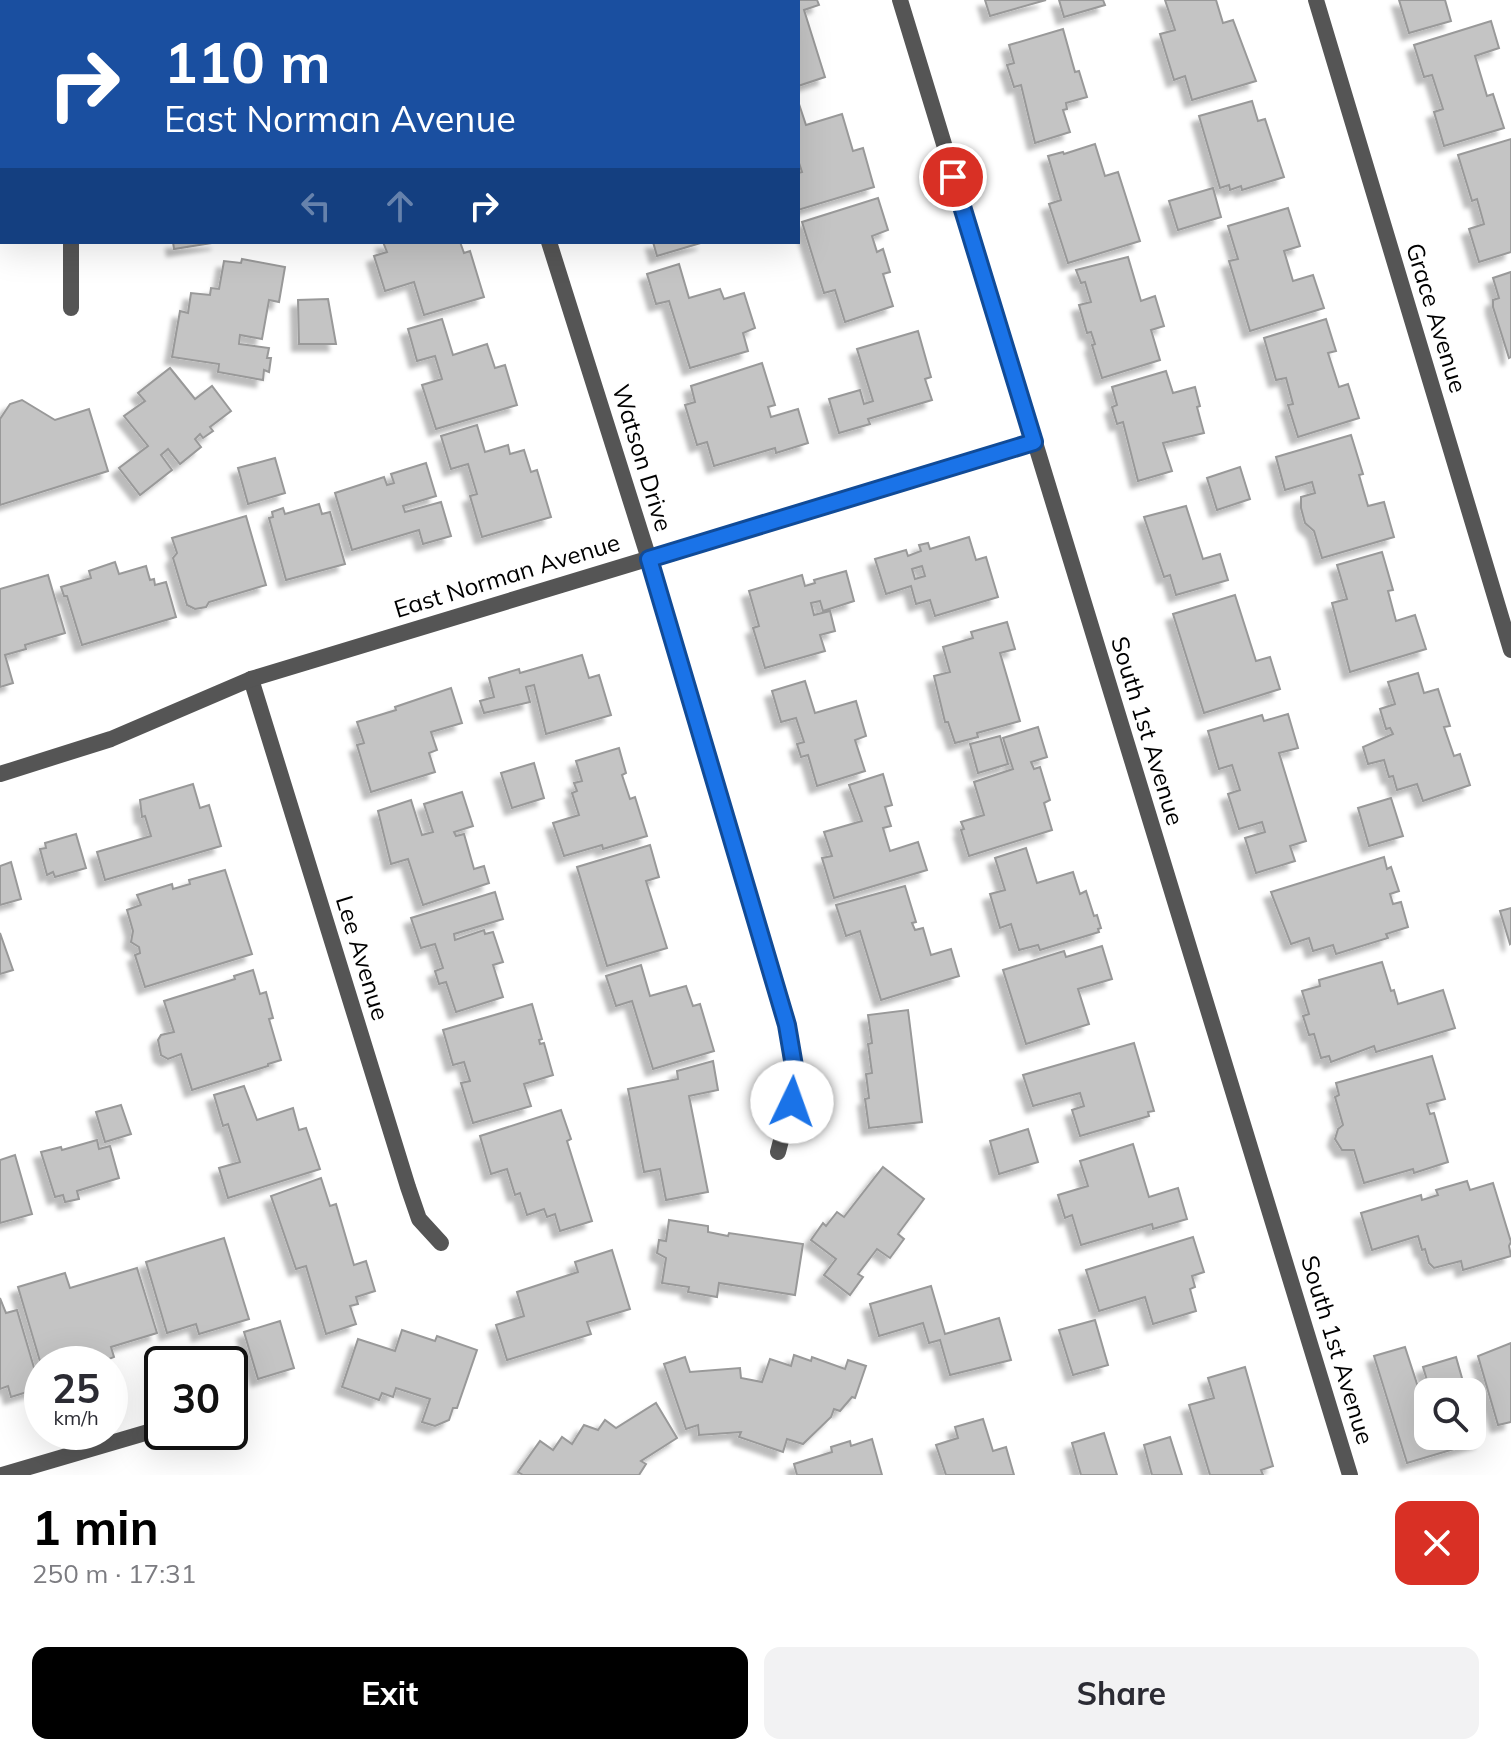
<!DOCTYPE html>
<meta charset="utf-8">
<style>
:root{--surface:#fff;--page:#f2f2f3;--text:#2b2b33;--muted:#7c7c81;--accent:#000}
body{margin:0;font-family:Mulish,sans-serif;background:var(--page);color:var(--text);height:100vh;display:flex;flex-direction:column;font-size:30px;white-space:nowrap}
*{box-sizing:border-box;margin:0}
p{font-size:26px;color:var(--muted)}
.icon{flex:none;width:44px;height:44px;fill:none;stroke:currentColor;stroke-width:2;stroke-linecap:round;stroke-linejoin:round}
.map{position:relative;height:1475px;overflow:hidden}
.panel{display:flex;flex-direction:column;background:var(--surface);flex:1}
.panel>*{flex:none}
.hud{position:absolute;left:0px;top:0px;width:800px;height:244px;box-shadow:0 8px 32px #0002;background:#1a4fa0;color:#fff;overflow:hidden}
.buttons{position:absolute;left:1414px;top:1378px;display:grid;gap:16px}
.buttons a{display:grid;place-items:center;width:72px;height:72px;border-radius:16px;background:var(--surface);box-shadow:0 8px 32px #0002;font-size:40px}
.speed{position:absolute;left:24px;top:1346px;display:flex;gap:16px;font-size:40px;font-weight:700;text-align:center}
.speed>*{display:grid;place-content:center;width:104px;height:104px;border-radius:50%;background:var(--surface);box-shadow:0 8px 32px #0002;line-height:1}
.speed small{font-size:20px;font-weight:400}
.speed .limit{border:4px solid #111;border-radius:12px;background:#fff;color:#111}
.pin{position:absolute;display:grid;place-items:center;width:68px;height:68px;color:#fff;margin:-34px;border:4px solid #fff;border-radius:50%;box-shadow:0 2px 8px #0007}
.me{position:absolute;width:88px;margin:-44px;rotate:3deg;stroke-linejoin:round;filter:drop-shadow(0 0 6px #0008)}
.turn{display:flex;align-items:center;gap:28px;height:168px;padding:0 32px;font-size:36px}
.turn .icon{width:104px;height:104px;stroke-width:2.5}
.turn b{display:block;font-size:56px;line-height:68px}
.lanes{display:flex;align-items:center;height:76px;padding:0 32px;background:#0003;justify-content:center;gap:40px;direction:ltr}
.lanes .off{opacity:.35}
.round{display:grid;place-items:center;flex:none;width:84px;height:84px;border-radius:16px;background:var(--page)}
.overview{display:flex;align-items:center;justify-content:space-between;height:136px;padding:0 32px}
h1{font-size:48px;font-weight:700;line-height:60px;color:var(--accent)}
.action{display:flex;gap:16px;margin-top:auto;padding:16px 32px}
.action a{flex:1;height:92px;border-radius:16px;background:var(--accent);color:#fff;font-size:32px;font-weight:700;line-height:92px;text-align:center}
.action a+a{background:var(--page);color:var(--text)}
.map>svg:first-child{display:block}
</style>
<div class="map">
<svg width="1511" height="1475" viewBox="0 0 1511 1475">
<defs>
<filter id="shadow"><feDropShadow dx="-7" dy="7" stdDeviation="2" flood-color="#0004"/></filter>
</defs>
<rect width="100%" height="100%" fill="#fff"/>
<g fill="#c4c4c4" stroke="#999" stroke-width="2" fill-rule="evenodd" filter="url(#shadow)">
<rect x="125" y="0" width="69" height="2"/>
<polygon points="326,0 395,0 395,2 327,2"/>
<polygon points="578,0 652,0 653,2 579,2"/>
<polygon points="779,0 817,0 819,5 804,10 825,77 798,86 798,2"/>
<polygon points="985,0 1046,0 990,16"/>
<polygon points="1059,0 1103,0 1105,5 1064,17"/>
<polygon points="1165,0 1216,0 1223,23 1233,20 1256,81 1192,100 1185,76 1174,80 1160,34 1175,30"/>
<polygon points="1399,0 1445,0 1451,21 1409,33"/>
<polygon points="1491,21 1499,48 1475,56 1487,96 1493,94 1504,128 1444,146 1434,112 1443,109 1432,75 1424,77 1414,45"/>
<polygon points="1063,29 1075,72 1079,71 1087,97 1066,103 1067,109 1063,110 1070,132 1035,143 1021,85 1014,87 1007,65 1014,63 1009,45"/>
<polygon points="798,101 806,125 842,114 853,151 863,148 874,187 798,210 798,173 802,172 798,160"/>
<polygon points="1252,101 1258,121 1265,119 1284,177 1242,190 1241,186 1230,190 1229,185 1220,188 1199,116"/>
<polygon points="1511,139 1511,252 1479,262 1469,229 1484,224 1477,199 1472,201 1458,155"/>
<polygon points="1095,144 1105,176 1118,172 1140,241 1068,263 1049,204 1061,200 1048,156 1063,152 1064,154"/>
<polygon points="1213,188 1221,217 1178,230 1169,201"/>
<polygon points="878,198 888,230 872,236 877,252 883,249 890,272 883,274 893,306 845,322 835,290 824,293 802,222"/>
<polygon points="1288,208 1300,246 1284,251 1293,281 1313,275 1324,308 1250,331 1229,261 1238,259 1228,226"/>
<polygon points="173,242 218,242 174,249"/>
<polygon points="383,242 460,242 464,253 470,251 484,297 424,315 414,282 385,291 374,256 387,252"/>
<polygon points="653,242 704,242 657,256"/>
<polygon points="1128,257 1141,301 1155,296 1164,326 1151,330 1160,360 1102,378 1092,345 1095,344 1091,332 1087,333 1079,305 1091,302 1085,282 1081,283 1076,270"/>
<polygon points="242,259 285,267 279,302 269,300 262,339 240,335 239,344 269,348 267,358 271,358 269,372 264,370 263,380 218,372 219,364 172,357 180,311 188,313 191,293 210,295 211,288 219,289 224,261 241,263"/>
<polygon points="679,264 689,298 720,289 724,299 744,293 755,328 743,333 748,351 690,368 669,301 656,304 647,274"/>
<polygon points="1511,272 1511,357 1509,358 1493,307 1493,300 1499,298 1493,278"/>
<polygon points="328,299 336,344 299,344 298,300"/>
<polygon points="442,319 453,355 487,344 495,368 505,365 517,405 436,429 422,385 442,379 435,356 417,361 408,329"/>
<polygon points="1326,319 1336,351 1328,353 1339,387 1348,384 1359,418 1298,437 1288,405 1293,404 1286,378 1276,380 1264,338"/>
<polygon points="918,331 931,377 925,379 932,400 868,419 870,424 839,433 829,399 860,390 864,404 873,401 857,349"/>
<polygon points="762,363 775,405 768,407 771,417 798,409 808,443 776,453 775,448 714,466 707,442 697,445 685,405 695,402 691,386"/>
<polygon points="170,368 195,399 212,386 231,411 210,427 213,431 203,438 200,434 195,439 201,447 180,464 168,449 161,455 172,470 140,495 119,468 148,446 124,416 145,401 138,393"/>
<polygon points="1166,371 1173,393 1195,387 1200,406 1197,407 1204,433 1163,443 1172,471 1138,481 1123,422 1117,424 1112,407 1117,405 1112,387"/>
<polygon points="22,400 55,420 89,409 108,471 0,505 0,419 10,404"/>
<polygon points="477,425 485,452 508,445 510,454 524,450 531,472 537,470 551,517 482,537 470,496 477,494 468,464 451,469 441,436"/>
<polygon points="1351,435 1363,474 1359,475 1368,506 1384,502 1394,537 1322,558 1314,531 1305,523 1301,508 1301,497 1315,493 1312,482 1285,490 1276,457"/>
<polygon points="275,458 285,493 248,504 238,468"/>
<polygon points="426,463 436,496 403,506 405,512 441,502 451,536 423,544 419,530 352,550 335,493 384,477 387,485 394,483 391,474"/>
<polygon points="1240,467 1250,499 1217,510 1207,478"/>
<polygon points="319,504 322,514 330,512 345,564 286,580 269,518 273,517 272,512 283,508 285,514"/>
<polygon points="1186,506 1203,559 1220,554 1228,580 1176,595 1170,575 1164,577 1144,517"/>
<polygon points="246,516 266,585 209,602 206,607 195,609 187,605 173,558 177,553 172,538"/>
<path d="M969 537 976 560 986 557 998 597 935 616 930 600 916 604 911 586 886 594 875 559 906 550 908 556 921 551 919 545 928 543 930 549ZM922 566 925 576 915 579 912 569Z"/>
<polygon points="1382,552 1393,590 1388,591 1396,621 1415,615 1426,649 1350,672 1332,603 1347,599 1337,565"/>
<polygon points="115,562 119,574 146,566 150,580 154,579 155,585 166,582 176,617 82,645 67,596 64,596 61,587 91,578 89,571"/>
<polygon points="846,571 854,601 823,611 820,601 811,603 814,615 830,611 835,631 820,635 825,651 765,668 753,628 759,626 749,591 802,575 805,586 815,583 814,580"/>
<polygon points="48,575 65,633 25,645 26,649 5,655 13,683 0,687 0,589"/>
<polygon points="1235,595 1256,661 1270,657 1280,689 1204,713 1173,614"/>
<polygon points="1007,622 1015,649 1000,653 1020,721 977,733 978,737 955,743 948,722 945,722 934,676 950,672 943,647 973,638 971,632"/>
<polygon points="582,655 589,678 599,675 611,715 546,734 534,685 526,687 530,702 484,713 480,701 494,697 489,678 519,669 520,673"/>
<polygon points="1418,673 1424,693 1438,689 1450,726 1444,727 1454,756 1460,754 1470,785 1423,801 1417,784 1397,790 1393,776 1389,777 1384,760 1368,764 1363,747 1393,734 1390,728 1386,729 1380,709 1395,704 1388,682"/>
<polygon points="805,681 815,713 856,701 866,736 855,740 865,771 817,786 808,755 801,757 797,744 804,742 796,718 781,722 772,691"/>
<polygon points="451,688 462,723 431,732 437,750 429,753 435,772 371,792 357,745 364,743 357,722 396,710 395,707"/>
<polygon points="1288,714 1298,748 1279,753 1306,841 1290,846 1295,861 1256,873 1245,838 1265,832 1262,822 1239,829 1228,794 1240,790 1232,765 1219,769 1208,731 1262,715 1264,721"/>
<polygon points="1038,727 1047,757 1031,762 1034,769 1040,767 1050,800 1044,803 1052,830 969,856 961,830 964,829 961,822 984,815 974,782 1013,769 1003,738"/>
<polygon points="1000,736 1008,764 978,773 970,744"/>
<polygon points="619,748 626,773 622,775 630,799 635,797 647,836 603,849 602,845 564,856 553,823 579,815 572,793 577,791 574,783 582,781 576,761"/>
<polygon points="534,763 544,798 512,808 501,773"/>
<polygon points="883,774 892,805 885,807 891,826 883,828 890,851 918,842 927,870 834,898 822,858 832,856 824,832 862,821 849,785"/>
<polygon points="193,784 200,808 209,805 221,846 105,880 97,852 151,836 145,816 142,817 140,800"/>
<polygon points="462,792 473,826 454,832 456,836 464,834 474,869 484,866 489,883 423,905 408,859 391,864 378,811 411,800 422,835 433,832 424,804"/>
<polygon points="1391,798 1403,836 1369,846 1358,808"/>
<polygon points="76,834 86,868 55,877 53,872 47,875 40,849 46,848 45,843"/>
<polygon points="650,845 659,877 646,881 667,948 607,966 577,867"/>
<polygon points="1026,848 1037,883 1073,872 1080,894 1086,891 1094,916 1097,915 1101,928 1098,929 1099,932 1040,950 1038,945 1019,950 1011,924 1000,928 990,894 1005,890 995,858"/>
<polygon points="1384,857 1387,869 1391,867 1399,891 1390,894 1393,904 1401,902 1408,927 1386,934 1388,938 1336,954 1333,945 1313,951 1309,938 1291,944 1271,892"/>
<polygon points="11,862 21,899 0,905 0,866"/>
<polygon points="225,870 252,954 145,987 135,955 140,953 139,947 131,942 133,931 127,910 141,905 137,895 172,884 173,889 190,884 189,880"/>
<polygon points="905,886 916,922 912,923 915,930 923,928 931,955 951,949 959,976 881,1000 860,931 846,936 836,905"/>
<polygon points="495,892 503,919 454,934 455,940 484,930 485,934 493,932 503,962 493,965 503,997 456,1012 446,982 439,984 435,971 443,968 435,944 421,948 411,918"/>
<polygon points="1511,908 1511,943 1510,944 1500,911"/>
<polygon points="0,933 13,970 0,974"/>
<polygon points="1102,946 1112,979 1078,989 1089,1024 1026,1044 1003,970 1064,951 1066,957"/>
<polygon points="1382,962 1391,991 1394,990 1398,1004 1443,990 1455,1028 1376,1052 1374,1046 1331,1062 1329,1056 1321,1058 1314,1034 1309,1035 1303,1016 1309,1014 1302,991 1320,986 1319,980"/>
<polygon points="641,965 650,996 686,986 693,1006 700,1004 714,1051 653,1069 632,1001 616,1006 606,976"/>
<polygon points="253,970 260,994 266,992 273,1018 269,1019 281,1060 268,1064 268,1066 192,1090 181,1054 168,1059 161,1055 158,1040 161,1035 174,1032 164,1001 235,979 234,976"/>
<polygon points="532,1004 542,1039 539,1040 540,1044 544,1043 553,1075 524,1084 531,1106 473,1123 461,1083 470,1081 464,1062 453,1065 443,1030"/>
<polygon points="908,1010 922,1122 869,1128 865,1099 869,1098 866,1074 872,1073 868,1044 872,1043 868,1015"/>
<polygon points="1134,1043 1154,1111 1148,1112 1149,1116 1080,1136 1072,1110 1084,1106 1080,1093 1033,1106 1023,1075"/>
<polygon points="1432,1056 1445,1099 1427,1104 1430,1114 1434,1113 1448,1162 1414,1173 1413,1169 1364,1183 1354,1150 1342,1150 1335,1139 1338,1129 1343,1125 1335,1097 1339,1095 1336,1083"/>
<polygon points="713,1061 718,1090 689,1096 708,1192 666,1200 660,1169 644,1172 628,1089 678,1079 677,1071"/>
<polygon points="244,1086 257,1120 293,1108 299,1130 306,1128 320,1169 228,1198 219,1168 240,1162 228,1124 223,1126 214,1095"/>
<polygon points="121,1105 131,1134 105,1142 96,1112"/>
<polygon points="561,1110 571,1139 567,1141 592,1221 560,1231 555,1214 547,1217 544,1209 527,1215 520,1193 515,1195 507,1169 491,1174 480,1136"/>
<polygon points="1028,1129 1038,1162 999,1174 990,1141"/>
<polygon points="97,1140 99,1149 110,1146 119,1178 77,1191 79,1199 65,1202 63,1195 55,1197 41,1152 61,1147 62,1150"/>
<polygon points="1133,1144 1149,1197 1178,1188 1187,1219 1153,1229 1152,1224 1081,1245 1072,1215 1065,1218 1058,1195 1088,1186 1080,1161"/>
<polygon points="15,1155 32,1214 0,1223 0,1160"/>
<polygon points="883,1167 924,1199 898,1234 904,1239 890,1258 877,1249 858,1274 863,1277 850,1295 824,1275 836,1259 811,1240 823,1223 826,1226 837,1212 844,1217"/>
<polygon points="321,1178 330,1206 336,1204 354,1265 366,1261 375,1291 356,1297 358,1304 350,1306 356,1324 326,1334 306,1266 296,1269 271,1196"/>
<polygon points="1467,1181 1470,1190 1493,1183 1511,1242 1509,1246 1511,1256 1463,1270 1461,1261 1434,1268 1429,1263 1425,1249 1422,1250 1418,1236 1372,1250 1361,1213 1421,1195 1422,1200 1438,1195 1436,1190"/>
<polygon points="669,1220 708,1226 708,1232 728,1236 729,1233 803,1244 795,1295 719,1283 717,1297 688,1292 689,1287 662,1283 666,1258 657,1253 659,1240 666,1241"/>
<polygon points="1193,1237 1204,1272 1192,1276 1195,1287 1190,1289 1196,1311 1153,1324 1145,1297 1099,1311 1086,1270"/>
<polygon points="224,1238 249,1319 199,1334 196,1324 167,1333 146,1262"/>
<polygon points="612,1250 630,1309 587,1322 591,1334 507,1360 496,1325 524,1316 517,1292 578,1272 575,1262"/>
<polygon points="137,1268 157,1333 111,1347 114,1357 97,1364 42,1364 42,1368 18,1287 65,1273 70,1288"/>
<polygon points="931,1286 945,1334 999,1318 1011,1360 950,1375 940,1340 929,1343 923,1323 879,1336 870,1304"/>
<polygon points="0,1298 6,1313 17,1310 40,1388 11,1397 8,1386 0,1389"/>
<polygon points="1095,1320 1108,1365 1073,1375 1059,1330"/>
<polygon points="280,1321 294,1368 258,1379 244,1332"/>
<polygon points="402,1330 435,1341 437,1336 477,1350 457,1408 453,1408 449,1420 435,1426 422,1422 430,1399 396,1388 393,1397 382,1393 379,1400 342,1387 358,1339 395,1351"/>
<polygon points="1511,1343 1511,1422 1498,1425 1478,1356"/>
<polygon points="1405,1347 1419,1390 1429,1387 1423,1367 1456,1357 1466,1392 1428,1392 1428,1436 1472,1436 1472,1411 1481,1441 1407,1463 1374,1356"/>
<polygon points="794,1355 811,1361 812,1357 845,1369 848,1360 866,1366 855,1398 852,1397 840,1411 834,1409 831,1417 803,1444 787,1439 783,1452 739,1437 741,1432 699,1435 698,1425 686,1429 664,1364 685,1357 690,1372 740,1368 741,1378 762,1382 770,1359 791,1366"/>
<polygon points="1245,1367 1273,1466 1261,1470 1263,1475 1210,1475 1189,1405 1214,1398 1208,1378"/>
<polygon points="656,1403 677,1438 641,1461 646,1464 639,1475 523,1475 518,1472 540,1441 553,1450 562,1437 572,1444 584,1425 598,1430 605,1420 616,1428"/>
<polygon points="983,1419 993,1451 1006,1447 1014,1475 946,1475 936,1445 958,1438 955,1427"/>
<polygon points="1104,1433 1117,1475 1081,1475 1072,1443"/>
<polygon points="1170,1437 1182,1475 1152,1475 1144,1445"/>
<polygon points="872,1439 882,1475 797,1475 794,1464 832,1452 831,1447 850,1441 851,1446"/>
</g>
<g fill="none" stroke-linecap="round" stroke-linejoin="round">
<g stroke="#555" stroke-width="16">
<polyline points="41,0 41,2"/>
<polyline points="473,0 474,2"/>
<polyline points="900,0 1350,1475"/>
<polyline points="1316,0 1511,650"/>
<path d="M549 242 649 559 787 1025C796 1079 792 1099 778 1152"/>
<polyline points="71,308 71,242"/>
<polyline points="251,679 408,1187 419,1219 441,1243"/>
<polyline points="0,774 111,739 251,679 1034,442"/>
<polyline points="2,1475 162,1428"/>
</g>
</g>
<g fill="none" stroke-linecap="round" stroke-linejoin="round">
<defs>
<polyline id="route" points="792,1102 794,1066 787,1025 649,559 1034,442 953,177"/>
</defs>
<use href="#route" stroke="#114b97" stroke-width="20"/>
<use href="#route" stroke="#1a73e8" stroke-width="14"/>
</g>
<g text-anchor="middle" stroke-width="6" stroke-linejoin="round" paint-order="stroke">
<g font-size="24" fill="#000" stroke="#fff">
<text transform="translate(1436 318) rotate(73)" y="8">Grace Avenue</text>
<text transform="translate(642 458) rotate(73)" y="8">Watson Drive</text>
<text transform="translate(507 576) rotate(-17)" y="8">East Norman Avenue</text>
<text transform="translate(1147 731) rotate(73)" y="8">South 1st Avenue</text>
<text transform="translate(362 958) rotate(73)" y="8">Lee Avenue</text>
<text transform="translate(1337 1350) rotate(73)" y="8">South 1st Avenue</text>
</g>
</g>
</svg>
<div class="buttons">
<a><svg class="icon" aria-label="search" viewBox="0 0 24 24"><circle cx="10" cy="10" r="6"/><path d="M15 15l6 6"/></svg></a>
</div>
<div class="speed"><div>25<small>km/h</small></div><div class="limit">30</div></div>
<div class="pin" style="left:953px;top:177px;background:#d93025"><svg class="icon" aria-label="arrive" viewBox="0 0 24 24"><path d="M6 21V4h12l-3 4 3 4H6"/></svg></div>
<svg class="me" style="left:792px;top:1102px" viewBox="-20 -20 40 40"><circle r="19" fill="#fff"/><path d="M0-13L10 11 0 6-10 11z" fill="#1a73e8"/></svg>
<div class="hud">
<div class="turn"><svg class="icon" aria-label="right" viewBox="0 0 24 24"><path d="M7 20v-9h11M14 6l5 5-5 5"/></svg><div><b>110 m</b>East Norman Avenue</div></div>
<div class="lanes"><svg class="icon off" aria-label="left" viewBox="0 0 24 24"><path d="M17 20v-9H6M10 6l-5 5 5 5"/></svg><svg class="icon off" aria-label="ahead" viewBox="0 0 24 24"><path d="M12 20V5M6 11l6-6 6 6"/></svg><svg class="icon" aria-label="right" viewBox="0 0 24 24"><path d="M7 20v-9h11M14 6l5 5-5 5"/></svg></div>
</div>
</div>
<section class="panel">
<div class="overview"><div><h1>1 min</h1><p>250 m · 17:31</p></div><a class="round" style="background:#d93025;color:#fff"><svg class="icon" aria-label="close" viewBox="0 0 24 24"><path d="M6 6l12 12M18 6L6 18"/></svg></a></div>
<div class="action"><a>Exit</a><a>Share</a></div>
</section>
